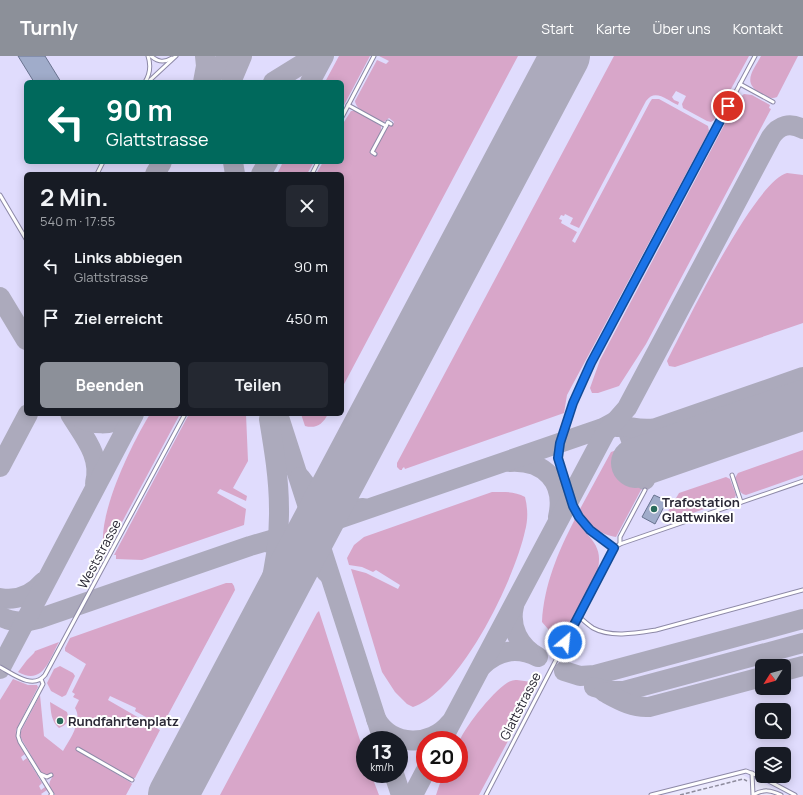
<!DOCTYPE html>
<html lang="de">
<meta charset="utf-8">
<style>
:root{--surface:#171b24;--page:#242831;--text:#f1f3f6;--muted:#9ea1a6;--accent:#8c9099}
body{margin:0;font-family:Manrope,sans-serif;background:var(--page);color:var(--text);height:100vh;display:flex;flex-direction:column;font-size:15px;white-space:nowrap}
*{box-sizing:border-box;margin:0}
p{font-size:13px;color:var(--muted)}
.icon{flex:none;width:22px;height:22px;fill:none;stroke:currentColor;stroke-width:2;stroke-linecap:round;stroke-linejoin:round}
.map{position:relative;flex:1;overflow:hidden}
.side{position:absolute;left:24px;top:116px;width:320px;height:244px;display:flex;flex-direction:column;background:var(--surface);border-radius:6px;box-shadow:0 2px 10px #0003}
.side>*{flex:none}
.hud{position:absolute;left:24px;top:24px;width:320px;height:84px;border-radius:6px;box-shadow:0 2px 10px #0003;background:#00695c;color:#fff;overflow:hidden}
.needle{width:26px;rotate:233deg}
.controls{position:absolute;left:755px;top:603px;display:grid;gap:8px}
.controls a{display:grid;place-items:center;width:36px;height:36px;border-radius:6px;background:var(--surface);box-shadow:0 2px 10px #0003;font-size:20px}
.speed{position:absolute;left:356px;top:675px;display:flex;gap:8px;font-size:20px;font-weight:700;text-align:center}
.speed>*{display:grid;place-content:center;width:52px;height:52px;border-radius:50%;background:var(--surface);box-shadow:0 2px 10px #0003;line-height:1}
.speed small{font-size:10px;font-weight:400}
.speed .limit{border:6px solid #d22;background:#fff;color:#111}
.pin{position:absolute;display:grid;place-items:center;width:34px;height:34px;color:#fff;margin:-17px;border:2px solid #fff;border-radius:50%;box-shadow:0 1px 4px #0007}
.me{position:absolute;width:44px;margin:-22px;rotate:28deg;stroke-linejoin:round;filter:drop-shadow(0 0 3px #0008)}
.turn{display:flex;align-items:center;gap:14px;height:84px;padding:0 16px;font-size:18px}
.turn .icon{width:52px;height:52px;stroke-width:2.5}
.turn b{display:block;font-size:28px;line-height:34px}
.round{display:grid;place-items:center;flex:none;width:42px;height:42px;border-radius:6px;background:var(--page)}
.overview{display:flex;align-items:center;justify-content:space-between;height:68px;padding:0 16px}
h1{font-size:24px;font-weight:700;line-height:30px}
.cta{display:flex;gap:8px;margin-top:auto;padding:8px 16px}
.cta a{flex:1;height:46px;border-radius:6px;background:var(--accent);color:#fff;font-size:16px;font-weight:700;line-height:46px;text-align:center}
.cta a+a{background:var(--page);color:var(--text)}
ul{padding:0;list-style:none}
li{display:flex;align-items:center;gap:12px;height:52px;padding:0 16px}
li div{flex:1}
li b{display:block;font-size:15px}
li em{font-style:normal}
header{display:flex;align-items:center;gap:24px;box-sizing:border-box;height:56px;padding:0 20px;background:var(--accent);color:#fff}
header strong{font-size:19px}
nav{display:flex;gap:22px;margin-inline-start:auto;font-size:14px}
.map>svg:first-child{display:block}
</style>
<header>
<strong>Turnly</strong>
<nav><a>Start</a><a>Karte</a><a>Über uns</a><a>Kontakt</a></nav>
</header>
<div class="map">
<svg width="803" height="739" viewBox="0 0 803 739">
<rect width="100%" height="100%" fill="#ebe9fd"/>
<path fill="#e0dcfd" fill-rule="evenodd" d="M0 0H803V739H785L758 724H752L741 718 665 739H0ZM26 26H342V106H26ZM26 118H342V358H26ZM762 610H784V632H762ZM762 654H784V676H762ZM365 684H399V718H365ZM425 684H459V718H425ZM762 698H784V720H762Z"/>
<g fill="#d8a6c9">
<polygon points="339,0 370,0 342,53 342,26 325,26"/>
<path d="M379 0H518L342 332V118H316L323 106H342V69L351 55H356L381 70V75L370 97 375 100 377 97 374 95 388 69 392 70 394 66 389 62 384 66 381 65C373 60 356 55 355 45L377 4 386 8 389 5Z"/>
<path d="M614 0H749L714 64 711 66 707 65 683 52 682 48 686 40 676 35 672 41 674 44 679 46 678 49C667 44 655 32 646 45L579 172 570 168 573 162 565 158 564 160 561 159 559 163 562 164 561 167 577 176 572 185 575 187 650 46 652 43H659L708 70 709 75 567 339 564 357 405 413 404 411 402 413V414H400L397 411V407Z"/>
<path d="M761 0H798L777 41C771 44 767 40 762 38 741 27 753 15 761 0Z"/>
<polygon points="744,38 752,39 770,49 769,52 771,53 646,288 619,330 598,337 592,337 590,332 600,304 738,43"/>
<polygon points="283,106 314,106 307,118 277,118"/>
<path d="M787 117 803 119V267L675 311 669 310 667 305C685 270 754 126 787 117Z"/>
<polygon points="803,334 803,366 648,420 645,411 674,401 670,389 641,399 638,390"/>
<path d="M150 358H180L106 496H104C96 460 131 389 150 358Z"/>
<polygon points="189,358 246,358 248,405 233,432 247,440 246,445 220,433 217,437 246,453 244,469 142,504 116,503 116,499 114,499"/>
<path d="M301 358H328C323 368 316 373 305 370Z"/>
<path d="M625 391H628L630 393 643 432 641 434 616 481C601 479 586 468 580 453L611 396Z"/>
<path d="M803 394V419L746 439C738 438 738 428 735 422L738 417Z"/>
<polygon points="726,421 730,423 736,439 734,443 663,467 663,464 679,437"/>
<path d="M492 436C503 436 515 435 525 441 528 453 528 464 525 475 515 522 461 635 413 651L407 648 395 636 382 616 351 513 366 517 398 533 400 529 376 514 373 516 362 511 349 509 347 502 354 489 364 481Z"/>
<path d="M575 463C589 483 605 489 597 517L560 587 542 566C544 529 558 496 575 463Z"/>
<path d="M226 527H232L234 530 235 534 162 670 135 655 136 652 110 640 108 644 160 674 135 722H132L79 692 77 694 130 726 132 728 126 739H55C49 730 47 729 53 720L50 718 46 719 42 718 22 684 20 679 21 675 40 639 44 680 63 695C70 683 83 665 75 652L79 644 73 641 75 638 72 636 86 608 65 595V592L70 582Z"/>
<polygon points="319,555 365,700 365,718 371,718 379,739 220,739 317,557"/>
<path d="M59 586C49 604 43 630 18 616L27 604 34 597 35 595Z"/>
<polygon points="60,610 73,617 75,620 66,639 62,641 51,635 47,627 54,613"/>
<path d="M13 623 28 629H37L38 631 16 674C15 684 20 690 25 698L21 701 23 705 27 702 42 727 39 730 41 734 45 731 47 734 41 738 42 739H0V644Z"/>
<path d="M517 624 539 627 479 739H436L443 718H459C459 709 457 691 460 684 465 671 498 629 511 625 513 624 515 624 517 624Z"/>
<path d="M50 646 67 656C70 665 67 669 59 672 51 665 51 656 50 646Z"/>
</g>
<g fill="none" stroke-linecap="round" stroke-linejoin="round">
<g stroke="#acaabc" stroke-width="20">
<polyline points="203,26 206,10 205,0"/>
<polyline points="206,26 229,0"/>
<polyline points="231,26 242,0"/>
<polyline points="273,26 315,0"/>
<polyline points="310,26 324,0"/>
<polyline points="233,106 235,118"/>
<polyline points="155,118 162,106"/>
<polyline points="261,118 268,106"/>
<polyline points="0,241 26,284"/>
<path d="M70 358C83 380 102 400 95 427"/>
<path d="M74 358C91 370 112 371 129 358"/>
<polyline points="278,358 383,684"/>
<polyline points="617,371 626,370 645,424"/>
<path d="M603 372C624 366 636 376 656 372L803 321"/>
<path d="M510 406C544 404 566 426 558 461"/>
<polyline points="0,411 28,358"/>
<path d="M300 421C314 442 338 454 363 452"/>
<path d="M269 487C293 486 313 498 327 517"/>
<path d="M0 542C17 545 32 539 43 526"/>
<path d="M0 560C12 567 25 567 38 563L250 490 315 471 603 372 614 366"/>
<path d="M482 610C498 594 518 591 538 601 519 590 509 571 514 550"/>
<polyline points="0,613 134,358"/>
<path d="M240 614C263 563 280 510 279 453 279 423 274 393 269 363"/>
<polyline points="564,615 580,620 595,619 803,563"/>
<polyline points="784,615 803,610"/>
<polyline points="594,631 608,635 624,635 803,587"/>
<path d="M604 636C619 644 632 652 649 651L762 621"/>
<path d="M376 663C392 691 431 691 450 667"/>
<path d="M442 684 605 377 627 352 771 81C779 69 790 66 803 73"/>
<polyline points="394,718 401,739"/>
<polyline points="413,739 425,716"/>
</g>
<g stroke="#acaabc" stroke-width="50">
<polyline points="636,407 803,349"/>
<polyline points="173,739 565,0"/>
</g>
</g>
<g fill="#a0acca" stroke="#68738f">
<polygon points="18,0 45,0 61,26 34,26"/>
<polygon points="654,439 667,445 655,468 642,461"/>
</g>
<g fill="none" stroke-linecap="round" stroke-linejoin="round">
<defs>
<g id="lane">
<path d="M151 0C158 6 164 7 172 2"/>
<path d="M145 26C150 18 151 9 148 0"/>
<polyline points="148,26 176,0"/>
<polyline points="740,28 773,46"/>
<polyline points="348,49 386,70 372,96 375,98"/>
<polyline points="342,61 374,0"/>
<polyline points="386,70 388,66 391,68"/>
<polyline points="97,118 103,106"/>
<polyline points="312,118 318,106"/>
<polyline points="0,139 26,183"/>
<polyline points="732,419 741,446"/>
<polyline points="620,488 620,481 645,434"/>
<polyline points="614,492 620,488 803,425"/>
<path d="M578 560C583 564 588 569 593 572 611 582 637 577 656 574L803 534"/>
<path d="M0 611C13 618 33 634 45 619L185 358"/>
<polyline points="41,623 43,628 19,673 18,680 20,686 52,738 51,739"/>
<polyline points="78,693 132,724"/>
<path d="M752 717 753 739C763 733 771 734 781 739"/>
<polyline points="40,718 47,721 51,719"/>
<polyline points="486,739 614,492 589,474 579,461 573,450 558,401 560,387 573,347 591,307 755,0"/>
<polyline points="651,739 746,715 761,721 795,739"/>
</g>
</defs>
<use href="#lane" stroke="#8d89a7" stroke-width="5"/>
<polyline stroke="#8d8b9c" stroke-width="1.5" stroke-dasharray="4 2" stroke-linecap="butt" points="680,739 743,723 747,725"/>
<use href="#lane" stroke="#fff" stroke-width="3"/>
</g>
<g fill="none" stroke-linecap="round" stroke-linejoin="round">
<defs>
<polyline id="route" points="565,586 614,492 590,474 579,461 573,450 558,402 560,387 573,347 591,307 728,50"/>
</defs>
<use href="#route" stroke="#114b97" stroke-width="10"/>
<use href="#route" stroke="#1a73e8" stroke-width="7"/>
</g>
<g fill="#296b5c" stroke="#fff" stroke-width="1.5">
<circle cx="654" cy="453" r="4"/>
<circle cx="60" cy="665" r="4"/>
</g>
<g text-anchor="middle" stroke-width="4" stroke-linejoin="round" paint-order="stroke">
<g font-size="13" font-weight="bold" fill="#2a2835" stroke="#fff" text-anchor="start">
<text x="662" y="451">Trafostation<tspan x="662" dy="15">Glattwinkel</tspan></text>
<text x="68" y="670">Rundfahrtenplatz</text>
</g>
<g font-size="13" fill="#2a2835" stroke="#fff">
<text transform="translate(99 498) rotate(-62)" y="5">Weststrasse</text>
<text transform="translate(520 650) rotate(-63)" y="5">Glattstrasse</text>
</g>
</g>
</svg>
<div class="controls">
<a><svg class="needle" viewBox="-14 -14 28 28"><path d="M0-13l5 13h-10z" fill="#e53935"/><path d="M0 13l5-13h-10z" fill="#9ea1a6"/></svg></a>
<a><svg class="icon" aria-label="search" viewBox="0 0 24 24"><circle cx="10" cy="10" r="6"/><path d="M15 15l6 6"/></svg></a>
<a><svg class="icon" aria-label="layers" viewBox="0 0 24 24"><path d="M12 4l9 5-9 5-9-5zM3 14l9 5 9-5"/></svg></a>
</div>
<div class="speed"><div>13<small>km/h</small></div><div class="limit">20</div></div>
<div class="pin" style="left:728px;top:50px;background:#d93025"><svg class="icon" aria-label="arrive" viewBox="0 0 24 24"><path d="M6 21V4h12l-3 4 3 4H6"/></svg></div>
<svg class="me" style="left:565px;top:586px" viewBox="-20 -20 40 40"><circle r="17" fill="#1a73e8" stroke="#fff" stroke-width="3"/><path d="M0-11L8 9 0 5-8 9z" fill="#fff"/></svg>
<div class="hud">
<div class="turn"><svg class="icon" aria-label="left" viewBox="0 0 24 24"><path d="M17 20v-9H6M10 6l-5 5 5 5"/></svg><div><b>90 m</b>Glattstrasse</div></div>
</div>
<section class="side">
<div class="overview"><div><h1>2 Min.</h1><p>540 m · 17:55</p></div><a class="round"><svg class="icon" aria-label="close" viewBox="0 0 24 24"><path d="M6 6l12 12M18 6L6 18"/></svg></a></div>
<ul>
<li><svg class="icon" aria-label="left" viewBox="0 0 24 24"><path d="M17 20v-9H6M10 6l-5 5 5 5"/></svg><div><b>Links abbiegen</b><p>Glattstrasse</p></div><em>90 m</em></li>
<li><svg class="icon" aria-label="arrive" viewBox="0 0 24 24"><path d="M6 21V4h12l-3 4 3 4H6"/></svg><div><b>Ziel erreicht</b></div><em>450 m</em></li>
</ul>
<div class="cta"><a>Beenden</a><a>Teilen</a></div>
</section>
</div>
